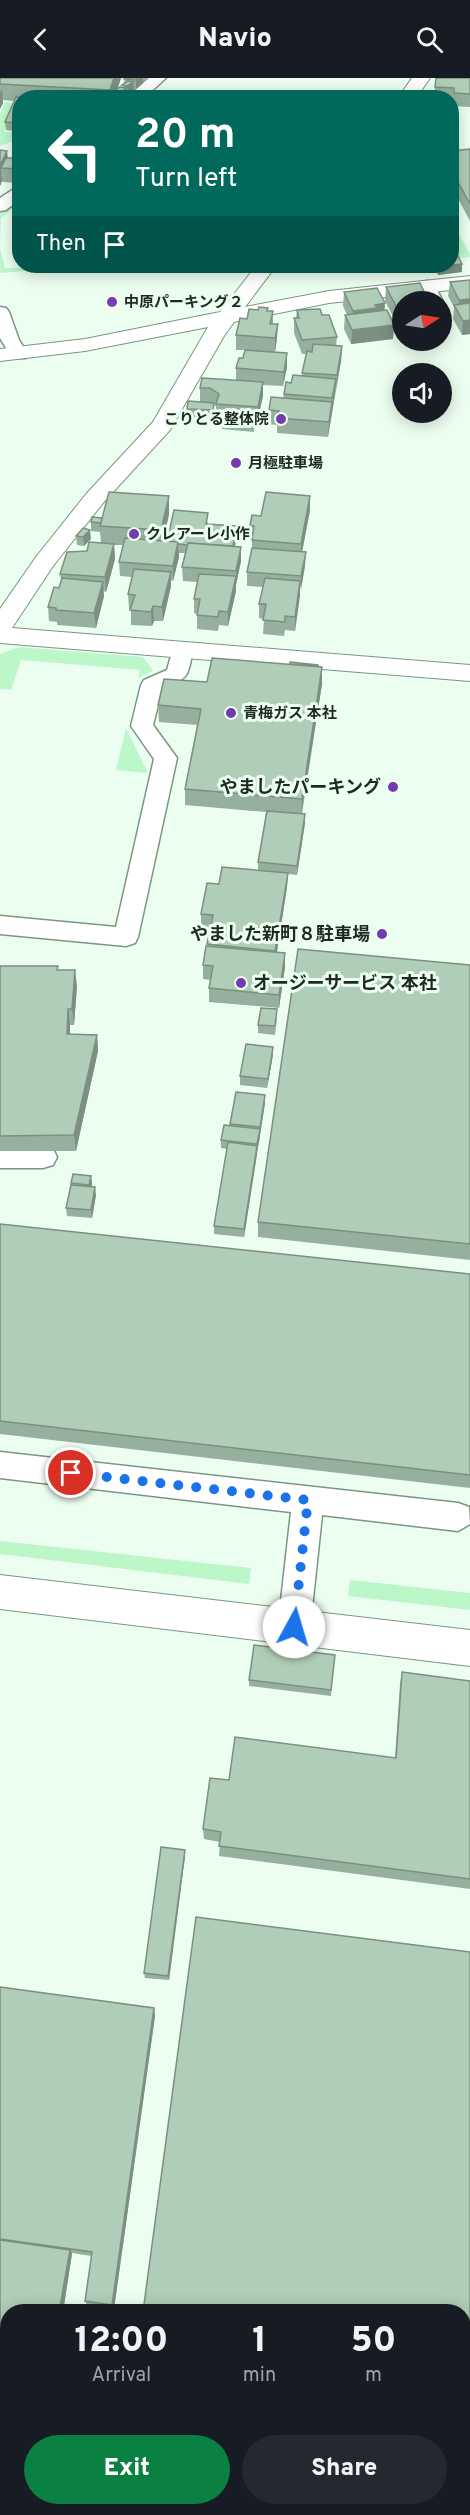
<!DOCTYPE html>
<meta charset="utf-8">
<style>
:root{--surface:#171b24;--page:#242831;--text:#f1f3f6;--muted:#9ea1a6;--accent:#0b8043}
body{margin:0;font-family:Overpass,"Noto Sans JP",sans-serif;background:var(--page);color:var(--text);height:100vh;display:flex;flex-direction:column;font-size:22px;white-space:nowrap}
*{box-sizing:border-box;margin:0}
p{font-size:20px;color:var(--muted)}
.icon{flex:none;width:33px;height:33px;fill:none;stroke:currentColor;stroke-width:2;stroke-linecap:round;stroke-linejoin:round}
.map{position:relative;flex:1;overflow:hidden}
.sheet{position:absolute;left:0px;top:2226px;width:471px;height:212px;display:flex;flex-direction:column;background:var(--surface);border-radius:24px 24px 0 0;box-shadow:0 3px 15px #0003}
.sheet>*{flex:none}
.guide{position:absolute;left:12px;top:12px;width:447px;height:183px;border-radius:24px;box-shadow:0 3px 15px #0003;background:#00695c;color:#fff;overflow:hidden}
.needle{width:39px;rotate:78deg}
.tools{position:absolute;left:392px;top:213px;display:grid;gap:12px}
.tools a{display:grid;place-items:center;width:60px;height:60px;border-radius:50%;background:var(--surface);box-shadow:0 3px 15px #0003;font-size:30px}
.pin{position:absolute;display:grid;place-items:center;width:51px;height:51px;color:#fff;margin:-26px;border:3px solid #fff;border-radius:50%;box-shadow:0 2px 6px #0007}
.me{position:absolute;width:66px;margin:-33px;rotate:6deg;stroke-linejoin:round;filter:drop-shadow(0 0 4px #0008)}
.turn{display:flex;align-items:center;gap:21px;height:126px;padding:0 24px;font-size:27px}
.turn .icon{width:78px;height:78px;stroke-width:2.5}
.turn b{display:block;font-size:42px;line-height:51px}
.then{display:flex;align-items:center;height:57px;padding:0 24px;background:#0003;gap:12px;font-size:22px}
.eta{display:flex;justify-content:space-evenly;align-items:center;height:102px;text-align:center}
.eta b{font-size:36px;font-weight:800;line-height:42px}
.primary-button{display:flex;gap:12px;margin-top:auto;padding:12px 24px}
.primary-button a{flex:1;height:69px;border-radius:36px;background:var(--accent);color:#fff;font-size:24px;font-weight:800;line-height:69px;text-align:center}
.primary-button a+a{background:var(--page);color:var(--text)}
header{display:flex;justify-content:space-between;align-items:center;height:78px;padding:0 24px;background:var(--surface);font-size:27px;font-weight:800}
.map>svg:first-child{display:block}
</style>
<header><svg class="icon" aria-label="back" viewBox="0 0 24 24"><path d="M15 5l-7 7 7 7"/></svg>Navio<svg class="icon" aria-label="search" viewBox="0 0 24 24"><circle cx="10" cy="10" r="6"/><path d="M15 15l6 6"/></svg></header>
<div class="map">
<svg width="470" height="2437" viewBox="0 0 470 2437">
<rect width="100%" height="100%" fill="#ecfef0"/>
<g fill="#bcf7ca">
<polygon points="5,24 17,25 4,54 19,55 19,61 0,68 0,36"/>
<polygon points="19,118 19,125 1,140 0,170 5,190 85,188 0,195 0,134"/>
<polygon points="452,143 470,176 470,179 452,181"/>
<polygon points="19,569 143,579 153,593 138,600 140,592 21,582 11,612 0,611 0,576"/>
<polygon points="126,650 147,693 147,695 116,692"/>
<polygon points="0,1463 251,1490 249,1506 0,1476"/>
<polygon points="350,1502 470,1515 470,1532 348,1518"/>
</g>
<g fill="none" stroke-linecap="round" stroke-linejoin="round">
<defs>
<g id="lane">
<polygon points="149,0 166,0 144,20 126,20"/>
<polygon points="20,107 20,121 6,132 0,133 0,120"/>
<polygon points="427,203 433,204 443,224 441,227 441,224 425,224 418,208 421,204"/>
<polygon points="0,229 6,230 9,234 19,262 28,276 26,280 12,280 0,260"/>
<path d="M182 565 190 567 193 572C187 601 189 599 162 611L153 647 177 680 138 859 135 865 126 868 0 856V838L116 849 154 681 131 648 141 607 144 602 167 592 174 567Z"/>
<polygon points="0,1068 43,1068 53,1071 57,1079 53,1087 43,1090 0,1090"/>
<polygon points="0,1374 458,1425 469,1429 470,1446 458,1453 322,1437 310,1549 305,1560 294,1564 283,1560 278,1549 291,1434 0,1400"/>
</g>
<g id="street">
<polygon points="412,0 430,0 416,20 398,20"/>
<polygon points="256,188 276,188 245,229 329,213 470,198 470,210 329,225 234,244 224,258 170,352 103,425 53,488 12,550 470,587 470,603 0,565 0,531 36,479 87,415 153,344 208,249 85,273 0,283 0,271 85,261 220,234"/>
<polygon points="0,1497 470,1552 470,1588 0,1531"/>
</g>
</defs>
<use href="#lane" stroke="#7b9682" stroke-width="3"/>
<use href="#street" stroke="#7b9682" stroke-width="2"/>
<use href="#lane" fill="#fff" fill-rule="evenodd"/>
<use href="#street" fill="#fff" fill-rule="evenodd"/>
</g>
<g fill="#97b09d">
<polygon points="0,0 121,0 118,10 123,9 122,7 124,5 125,0 149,0 144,4 143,4 143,5 136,11 133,10 134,12 128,17 126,17 126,20 115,20 115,19 114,20 20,20 20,54 6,52 5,44 14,23 3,22 3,25 0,31"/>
<polygon points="436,0 470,0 470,29 453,28 453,24 452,24 452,20 434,20"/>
<polygon points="136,17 181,20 136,20"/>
<polygon points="452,63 452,73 470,71 470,143 452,109"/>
<polygon points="0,72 8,80 20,80 19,105 3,104 2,103 0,108"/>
<polygon points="462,186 462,194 438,197 433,188 452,188"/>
<polygon points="470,202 470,256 462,257 453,241 454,229 448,218 450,204"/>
<polygon points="386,209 402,224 402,253 398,245 399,242 395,242 385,223"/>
<polygon points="344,214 385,233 394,247 393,261 351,266 344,251 345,237 347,237 343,228"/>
<polygon points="297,232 322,237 337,259 336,268 342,268 341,283 328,359 277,355 277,347 268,346 269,332 283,320 284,316 291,305 302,298 306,276 302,276 294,255 294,240 296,240"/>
<polygon points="441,232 447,244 446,258 441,259"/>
<polygon points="268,233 273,233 273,246 277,260 275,274 287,289 283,308 263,307 263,318 257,344 255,343 254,354 222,351 222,341 216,340 216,328 214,327 214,334 213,341 187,339 187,331 200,324 200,310 236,302 236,290 243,280 245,272 236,272 236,257 247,241"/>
<polygon points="169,418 169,436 163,463 167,463 208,444 208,446 237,457 235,468 241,483 236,507 236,513 228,548 219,547 218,553 197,551 197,536 194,535 194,521 197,504 183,503 182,489 185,475 179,475 179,479 173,503 171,502 171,508 163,543 154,543 152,548 131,547 131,531 129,531 128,516 132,499 120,498 119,484 123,467 114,467 115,481 106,514 103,513 104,518 96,550 57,547 57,544 49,543 48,529 59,510 61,502 60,496 87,473 101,465 100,454 91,453 91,444"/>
<polygon points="310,418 310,432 302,473 305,488 300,512 295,553 285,552 284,558 263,556 264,541 259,540 259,526 263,509 247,508 247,494 252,471 252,462 250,462 250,447 261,438"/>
<polygon points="76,458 91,461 84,468 77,467"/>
<polygon points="318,588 322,589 322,606 302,736 305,736 305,745 297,797 288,796 287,809 277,874 285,889 279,930 209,924 209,910 210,902 203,901 203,887 211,851 201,850 201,836 219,806 258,792 258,784 266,734 185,727 185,711 197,647 159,644 158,627 207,604"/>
<polygon points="470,887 470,1182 258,1159 258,1144"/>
<polygon points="0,888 58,892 77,908 74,947 70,947 70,956 97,957 98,973 76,1073 0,1073"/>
<polygon points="277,940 275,957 258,955 258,947"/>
<polygon points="273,977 267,1010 240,1007 240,998"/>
<polygon points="236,1014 265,1017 265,1025 244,1159 214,1156 214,1148 227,1071 221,1070 221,1062 230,1047"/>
<polygon points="91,1098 92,1106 91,1109 96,1117 92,1140 67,1138 66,1130 71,1105"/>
<polygon points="0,1146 470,1196 470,1410 0,1356"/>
<polygon points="335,1577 331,1618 249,1608 249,1602"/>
<polygon points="402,1594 470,1603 470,1811 219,1778 220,1764 204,1761 203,1751 229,1702 395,1680 400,1606"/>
<polygon points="185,1772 185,1778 169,1902 145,1900 144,1895"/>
<polygon points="0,1909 154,1930 155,1938 114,2231 87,2227 85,2223 92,2178 72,2175 63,2234 8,2234 8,2249 0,2248"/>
</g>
<g fill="#7b9080">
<polygon points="114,0 121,0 116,14 114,13 114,20 110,20 110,12"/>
<polygon points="139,0 143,0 143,5 136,11 136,2"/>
<polygon points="133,4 134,12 128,17 127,8"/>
<polygon points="126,10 127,19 121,20 121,15"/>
<polygon points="2,11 3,25 0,31 0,15"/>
<polygon points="7,73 9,89 1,90 2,103 0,108 0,88"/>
<polygon points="20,87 20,103 19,105 17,91"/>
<polygon points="462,186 462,194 438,197 439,188"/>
<polygon points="470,221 470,235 458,234 459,222"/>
<polygon points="385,225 384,240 352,247 353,233 375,227"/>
<polygon points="396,228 402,228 402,236 400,231 399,242 395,242"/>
<polygon points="470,242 470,256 462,257 463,243"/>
<polygon points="278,246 277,260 275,274 275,260"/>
<polygon points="394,247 393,261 351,266 352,252"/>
<polygon points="342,268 341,283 336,311 337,297"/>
<polygon points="287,275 287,289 283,308 284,294"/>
<polygon points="336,301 335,315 328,359 329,344"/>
<polygon points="263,304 263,318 257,344 258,329"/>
<polygon points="169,418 169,436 162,470 161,452"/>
<polygon points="310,418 310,432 301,480 301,466"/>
<polygon points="237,448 237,457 233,479 233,470"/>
<polygon points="90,452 91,461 84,468 83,459"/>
<polygon points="178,464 179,479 173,503 173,488"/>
<polygon points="114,466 115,481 106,514 105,499"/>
<polygon points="241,469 241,483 236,507 236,493"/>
<polygon points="306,474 305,488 301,512 301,498"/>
<polygon points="171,494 171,508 163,543 162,529"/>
<polygon points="236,498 236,513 228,548 228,534"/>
<polygon points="300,503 300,518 295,553 295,539"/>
<polygon points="103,504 104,518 96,550 94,535"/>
<polygon points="153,528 154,543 152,548 151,534"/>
<polygon points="322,589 322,606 301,737 302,721"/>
<polygon points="305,736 305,745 297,797 297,788"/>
<polygon points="288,795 287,809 275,886 275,873"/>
<polygon points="285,875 285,889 279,930 279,917"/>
<polygon points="75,892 77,908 74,947 72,931"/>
<polygon points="68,931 70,947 69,972 67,956"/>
<polygon points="97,957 98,973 76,1073 74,1057"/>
<polygon points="273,969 273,977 267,1010 268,1001"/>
<polygon points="265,1017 265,1025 260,1057 260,1049"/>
<polygon points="260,1051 260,1059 257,1074 257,1066"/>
<polygon points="257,1068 257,1076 244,1159 244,1151"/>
<polygon points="91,1098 92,1106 90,1115 89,1107"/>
<polygon points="95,1109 96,1117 92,1140 91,1132"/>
<polygon points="185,1772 185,1778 169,1902 168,1898"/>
<polygon points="154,1930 155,1938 114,2231 112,2227"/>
<polygon points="70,2172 72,2176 63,2234 59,2234"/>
</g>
<g fill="#b0cdb7" stroke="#7b9080" stroke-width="1.5">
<polygon points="0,0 114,0 110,12 0,6"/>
<polygon points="125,0 139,0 136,2 124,1"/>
<polygon points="436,0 470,0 470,16 454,15 454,10 435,9"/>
<polygon points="128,3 133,4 127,8 122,7"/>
<polygon points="120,9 126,10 121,15 114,13"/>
<polygon points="139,13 181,20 153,20 136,17"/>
<polygon points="16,19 32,20 20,20 20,45 5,44"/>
<polygon points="470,71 470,126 452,93 452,73"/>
<polygon points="0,72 7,73 0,88"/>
<polygon points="6,80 20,80 20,87 17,91 1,90"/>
<polygon points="452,176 457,176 462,186 452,187"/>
<polygon points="470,202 470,221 459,222 450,204"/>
<polygon points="420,205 429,224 402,224 402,228 396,228 386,209"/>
<polygon points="377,210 385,225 375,227 377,230 353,233 344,214"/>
<polygon points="470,225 470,242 463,243 454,227"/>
<polygon points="259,229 268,230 267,233 273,233 270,246 278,246 275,260 236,257 240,240 247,241 249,231 258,232"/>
<polygon points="320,231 322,237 329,237 337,259 302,262 294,240 299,240 297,232"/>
<polygon points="387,232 394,247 352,252 345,237"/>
<polygon points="441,232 447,244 441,244"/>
<polygon points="313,266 342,268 337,297 302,295 307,273 312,274"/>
<polygon points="245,272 287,275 284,294 236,290 239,280 243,280"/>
<polygon points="293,297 336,301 332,320 284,316 286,304 291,305"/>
<polygon points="202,300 263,304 258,329 216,326 219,316 210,310 200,310"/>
<polygon points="271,319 332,324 329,344 277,340 279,333 269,332"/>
<polygon points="188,323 214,325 213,332 187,331"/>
<polygon points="224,334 255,336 254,345 222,342"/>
<polygon points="109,414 169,418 161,452 100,448"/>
<polygon points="266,414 310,418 301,466 252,462 254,448 250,447 252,437 261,438"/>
<polygon points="174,432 208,435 206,446 237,448 233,468 188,465 187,467 178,466 178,464 167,463"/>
<polygon points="92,439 102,440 101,445 91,444"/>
<polygon points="83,450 90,452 83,459 76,458"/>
<polygon points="125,460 178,464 173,488 119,484"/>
<polygon points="89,464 114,466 105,499 60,496 67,474 87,473"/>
<polygon points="188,465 241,469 236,493 182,489"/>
<polygon points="252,470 306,474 301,498 247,494"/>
<polygon points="134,491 171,494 162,529 153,528 151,534 130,532 135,517 128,516"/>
<polygon points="199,496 236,498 228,534 219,533 218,539 197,537 200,521 194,521"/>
<polygon points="62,500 103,504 94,535 56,532 56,530 48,529 54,509 59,510"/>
<polygon points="265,500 300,503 295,539 285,538 285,544 263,542 266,526 259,526"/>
<polygon points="212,580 322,589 302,721 185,711 201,631 158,627 164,601 207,604"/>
<polygon points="290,584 318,587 318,588 290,586"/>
<polygon points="267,733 305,736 297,788 258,784"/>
<polygon points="222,789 288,795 275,873 207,866 213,837 201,836 207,805 219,806"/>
<polygon points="206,868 285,875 279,917 209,910 213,888 203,887"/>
<polygon points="298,871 470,887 470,1166 258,1144"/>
<polygon points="0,888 58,888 57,892 75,892 72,931 68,931 67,956 97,957 74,1057 0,1058"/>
<polygon points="261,930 277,931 275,948 258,947"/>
<polygon points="246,966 273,969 268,1001 240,998"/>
<polygon points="236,1014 265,1017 260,1049 230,1046"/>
<polygon points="224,1047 260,1051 257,1066 221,1062"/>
<polygon points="228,1064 257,1068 244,1151 214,1148"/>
<polygon points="73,1096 91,1098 89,1107 71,1105"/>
<polygon points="71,1107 95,1109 91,1132 66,1130"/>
<polygon points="0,1146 470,1196 470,1397 0,1343"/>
<polygon points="254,1567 335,1577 331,1612 249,1602"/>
<polygon points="402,1594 470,1603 470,1801 219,1768 221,1754 203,1751 210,1700 229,1702 235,1659 396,1680"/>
<polygon points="161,1769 185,1772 168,1898 144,1895"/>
<polygon points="196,1839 470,1874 470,2396 464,2395 464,2234 143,2234"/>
<polygon points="0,1909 154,1930 112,2227 85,2223 92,2174 0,2161"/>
<polygon points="0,2162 70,2172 59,2234 8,2234 8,2247 0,2246"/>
<polygon points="464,2422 470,2423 470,2437 112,2437 113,2430 464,2430"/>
</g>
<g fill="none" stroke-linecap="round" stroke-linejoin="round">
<polyline stroke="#1a73e8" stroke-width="10" stroke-dasharray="0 18" points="71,1395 308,1422 294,1549"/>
</g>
<g fill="#743bb1" stroke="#ecfef0" stroke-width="2">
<circle cx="112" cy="224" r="6"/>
<circle cx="281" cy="341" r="6"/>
<circle cx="236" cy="385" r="6"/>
<circle cx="134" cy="456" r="6"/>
<circle cx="231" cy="635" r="6"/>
<circle cx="393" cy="709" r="6"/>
<circle cx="382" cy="856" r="6"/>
<circle cx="241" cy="905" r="6"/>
</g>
<g text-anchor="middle" stroke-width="6" stroke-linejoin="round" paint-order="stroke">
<g font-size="15" font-weight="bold" fill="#1e2921" stroke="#ecfef0" text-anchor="start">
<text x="124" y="229">中原パーキング２</text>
<text x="269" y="346" text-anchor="end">こりとる整体院</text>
<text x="248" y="390">月極駐車場</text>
<text x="146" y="461">クレアーレ小作</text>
<text x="243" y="640">青梅ガス 本社</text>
</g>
<g font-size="18" font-weight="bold" fill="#1e2921" stroke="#ecfef0" text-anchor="end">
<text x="381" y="715">やましたパーキング</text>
<text x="370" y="862">やました新町８駐車場</text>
<text x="253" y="911" text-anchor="start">オージーサービス 本社</text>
</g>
</g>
</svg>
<div class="tools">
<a><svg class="needle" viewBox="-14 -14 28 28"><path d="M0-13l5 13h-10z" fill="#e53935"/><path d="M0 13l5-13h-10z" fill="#9ea1a6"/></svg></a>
<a><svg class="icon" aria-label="sound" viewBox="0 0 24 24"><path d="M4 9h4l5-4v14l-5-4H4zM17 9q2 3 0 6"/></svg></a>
</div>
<div class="pin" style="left:71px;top:1395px;background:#d93025"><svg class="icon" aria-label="arrive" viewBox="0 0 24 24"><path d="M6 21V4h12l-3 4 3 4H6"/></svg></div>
<svg class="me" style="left:294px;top:1549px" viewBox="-20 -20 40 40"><circle r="19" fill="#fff"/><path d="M0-13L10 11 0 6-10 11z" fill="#1a73e8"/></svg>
<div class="guide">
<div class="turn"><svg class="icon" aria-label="left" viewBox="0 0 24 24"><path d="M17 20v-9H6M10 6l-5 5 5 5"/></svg><div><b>20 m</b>Turn left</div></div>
<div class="then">Then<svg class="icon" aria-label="arrive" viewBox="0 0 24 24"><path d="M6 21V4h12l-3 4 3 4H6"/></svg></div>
</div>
<section class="sheet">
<div class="eta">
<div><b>12:00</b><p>Arrival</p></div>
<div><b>1</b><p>min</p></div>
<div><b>50</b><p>m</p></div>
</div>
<div class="primary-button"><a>Exit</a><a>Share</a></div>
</section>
</div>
